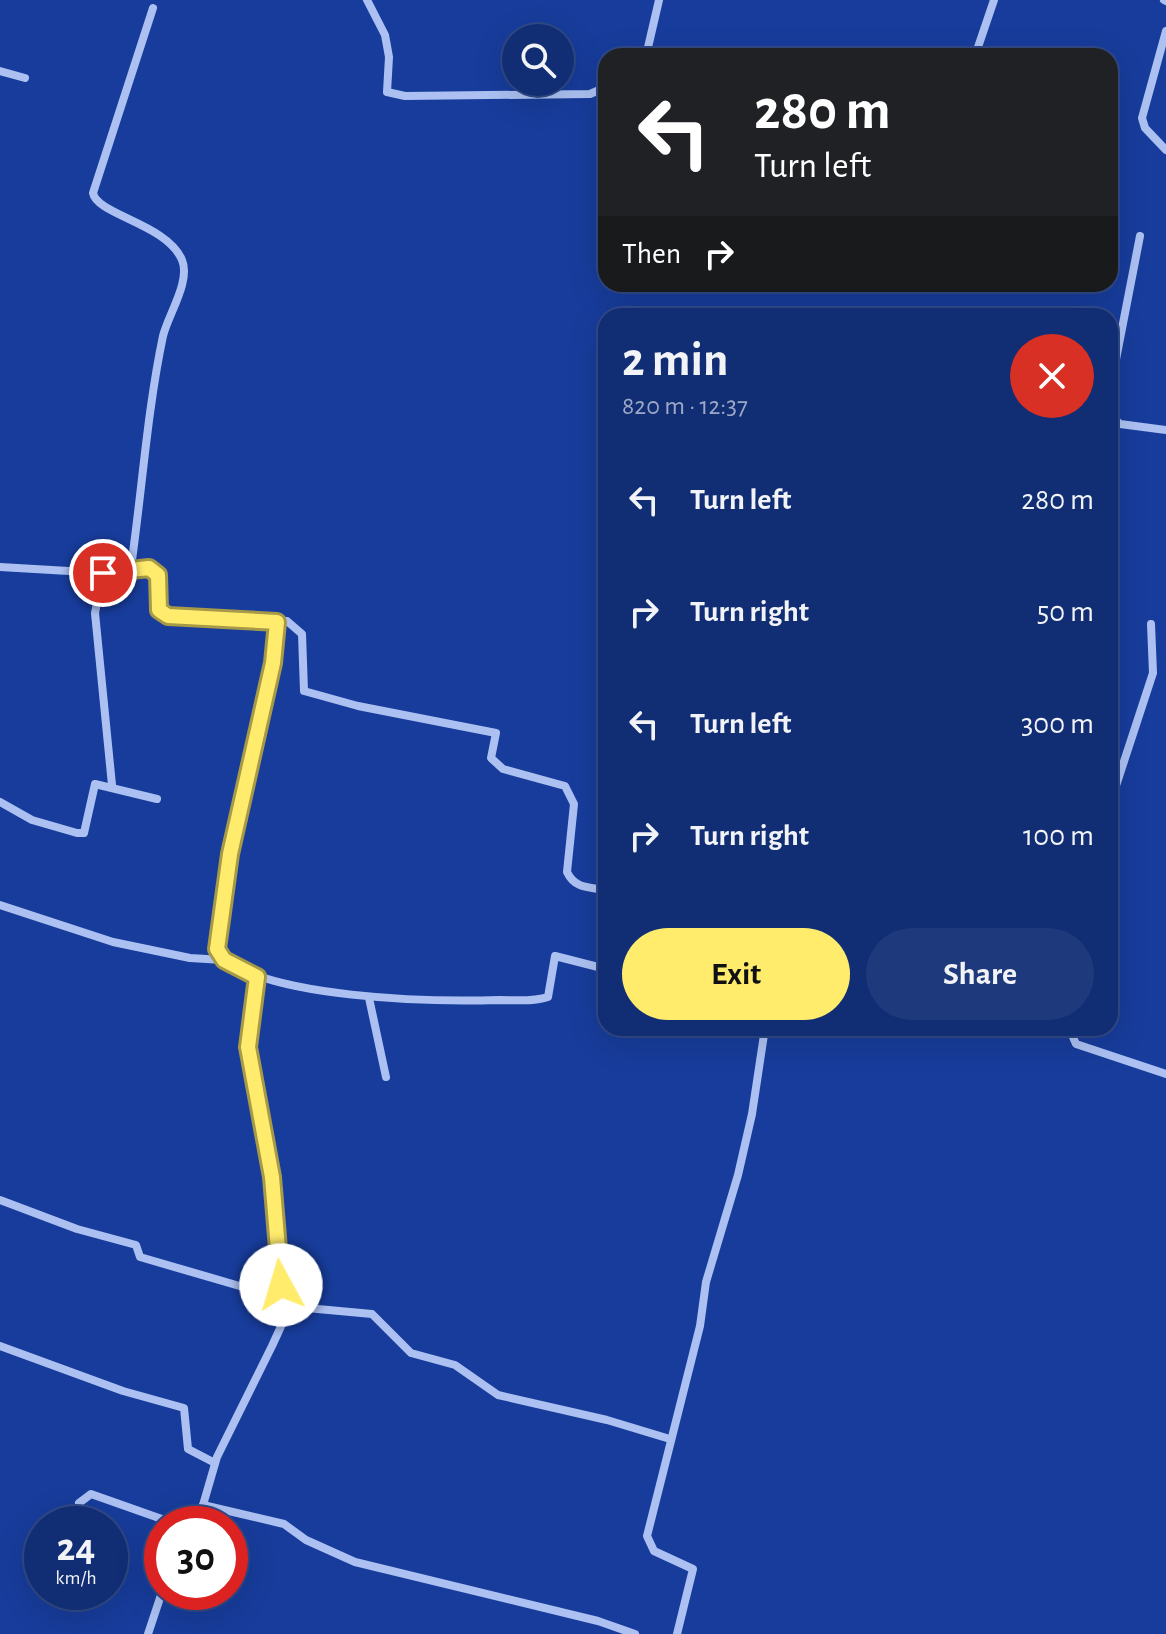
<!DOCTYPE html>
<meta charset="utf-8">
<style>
:root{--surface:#112d74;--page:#1e397c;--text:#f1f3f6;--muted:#9ca8c5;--line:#304986;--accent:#ffec6d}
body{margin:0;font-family:"Alegreya Sans",sans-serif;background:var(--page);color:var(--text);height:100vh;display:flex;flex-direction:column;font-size:30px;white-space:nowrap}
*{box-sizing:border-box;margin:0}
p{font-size:26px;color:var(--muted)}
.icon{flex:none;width:44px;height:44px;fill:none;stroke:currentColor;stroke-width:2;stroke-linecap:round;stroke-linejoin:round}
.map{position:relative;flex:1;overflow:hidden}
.side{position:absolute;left:598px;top:308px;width:520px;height:728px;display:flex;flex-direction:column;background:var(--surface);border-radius:24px;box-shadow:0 8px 32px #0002,0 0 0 2px var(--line)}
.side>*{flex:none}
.guide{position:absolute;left:598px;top:48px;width:520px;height:244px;border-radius:24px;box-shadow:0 8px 32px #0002,0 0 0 2px var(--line);background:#202124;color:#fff;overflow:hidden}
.tools{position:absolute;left:502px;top:24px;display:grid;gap:16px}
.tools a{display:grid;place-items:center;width:72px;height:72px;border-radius:50%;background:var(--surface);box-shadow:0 8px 32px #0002,0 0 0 2px var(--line);font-size:40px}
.speed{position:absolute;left:24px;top:1506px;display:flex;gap:16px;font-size:40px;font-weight:700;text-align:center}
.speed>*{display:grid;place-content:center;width:104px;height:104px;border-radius:50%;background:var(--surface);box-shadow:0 8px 32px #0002,0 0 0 2px var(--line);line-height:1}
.speed small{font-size:20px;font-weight:400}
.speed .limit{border:12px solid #d22;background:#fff;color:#111}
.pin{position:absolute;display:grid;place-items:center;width:68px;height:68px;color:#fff;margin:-34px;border:4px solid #fff;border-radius:50%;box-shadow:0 2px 8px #0007}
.me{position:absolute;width:88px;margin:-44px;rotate:354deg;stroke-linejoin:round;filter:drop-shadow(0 0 6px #0008)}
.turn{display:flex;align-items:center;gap:28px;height:168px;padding:0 24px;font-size:36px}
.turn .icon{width:104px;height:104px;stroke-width:2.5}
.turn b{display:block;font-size:56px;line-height:68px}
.then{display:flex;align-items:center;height:76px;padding:0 24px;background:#0003;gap:16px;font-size:30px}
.round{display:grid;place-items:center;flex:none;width:84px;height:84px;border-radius:42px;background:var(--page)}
.overview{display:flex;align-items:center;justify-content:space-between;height:136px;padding:0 24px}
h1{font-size:48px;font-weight:600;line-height:60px}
.action{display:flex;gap:16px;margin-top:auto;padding:16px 24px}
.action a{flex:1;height:92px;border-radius:48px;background:var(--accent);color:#111;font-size:32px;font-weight:600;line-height:92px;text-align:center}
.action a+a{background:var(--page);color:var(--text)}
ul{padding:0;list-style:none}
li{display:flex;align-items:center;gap:24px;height:112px;padding:0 24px}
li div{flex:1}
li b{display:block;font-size:30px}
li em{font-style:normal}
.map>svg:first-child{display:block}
</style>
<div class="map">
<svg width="1166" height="1634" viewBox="0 0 1166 1634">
<rect width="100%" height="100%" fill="#173c9b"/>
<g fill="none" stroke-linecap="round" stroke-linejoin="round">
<g stroke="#acc1f2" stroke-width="8">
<polyline points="367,0 385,35 389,57 387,92 405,96 590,94 606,87"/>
<polyline points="1164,0 1166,1"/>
<polyline points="1166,31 1142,118 1145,128 1166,150"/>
<polyline points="646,56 659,0"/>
<polyline points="975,56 994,0"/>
<polyline points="0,71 25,78"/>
<polyline points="1110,379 1110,399"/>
<polyline points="1112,380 1140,236"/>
<polyline points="1110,415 1120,424 1166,430"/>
<path d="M0 567 103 573 149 568 158 575 159 610 168 616 287 621 302 634 304 691 358 706 496 733 491 758 503 769 565 786 574 804 567 872C575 889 589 887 606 890"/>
<path d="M131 567C142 491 147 412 163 336 168 315 191 281 182 260 167 224 97 215 93 193L153 8"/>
<polyline points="103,573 95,613 112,785"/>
<path d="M277 622 273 663 230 854 217 954C267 999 432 1002 499 1000 515 1000 533 1002 548 997L555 956 606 969"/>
<polyline points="0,802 32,820 77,833 84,833 95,784 157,799"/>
<polyline points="1110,804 1153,673 1151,624"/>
<polyline points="0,905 113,942 190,958 223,960"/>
<polyline points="369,998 386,1077"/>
<polyline points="1069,1028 1076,1044 1166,1074"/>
<polyline points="0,1200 77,1229 136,1245 140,1257 243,1287 285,1306 372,1314 411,1353 455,1365 498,1395 607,1420 670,1439"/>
<polyline points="0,1346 123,1391 184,1408 188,1449 215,1463"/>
<polyline points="79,1503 91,1494 176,1524"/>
<polyline points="203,1505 217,1457 272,1346 283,1322 285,1306 277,1264 272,1177 248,1047 257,977"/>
<polyline points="192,1524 203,1505 284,1524 306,1540 355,1562 598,1621 635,1634"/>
<polyline points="148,1634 162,1592"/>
<polyline points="677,1634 693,1569 654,1551 647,1536 700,1326 706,1282 738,1175 752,1114 765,1028"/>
</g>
</g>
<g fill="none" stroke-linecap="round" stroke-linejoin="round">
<defs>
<polyline id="route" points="103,573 149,568 158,575 159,610 168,616 277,622 273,663 230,854 217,949 224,960 257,977 248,1047 272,1177 281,1285"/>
</defs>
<use href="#route" stroke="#a69947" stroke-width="20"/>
<use href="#route" stroke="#ffec6d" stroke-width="14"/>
</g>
</svg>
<div class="tools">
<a><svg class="icon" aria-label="search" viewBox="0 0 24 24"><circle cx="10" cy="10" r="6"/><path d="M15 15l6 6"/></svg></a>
</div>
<div class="speed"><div>24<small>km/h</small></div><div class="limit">30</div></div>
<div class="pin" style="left:103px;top:573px;background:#d93025"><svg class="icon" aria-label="arrive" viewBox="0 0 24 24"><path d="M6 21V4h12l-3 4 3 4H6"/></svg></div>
<svg class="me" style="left:281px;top:1285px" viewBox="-20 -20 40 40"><circle r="19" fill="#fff"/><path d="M0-13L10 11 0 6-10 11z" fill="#ffec6d"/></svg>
<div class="guide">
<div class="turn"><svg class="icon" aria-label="left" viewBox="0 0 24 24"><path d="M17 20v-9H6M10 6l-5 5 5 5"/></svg><div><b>280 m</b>Turn left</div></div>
<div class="then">Then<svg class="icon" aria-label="right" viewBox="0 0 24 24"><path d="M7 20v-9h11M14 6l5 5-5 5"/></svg></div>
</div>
<section class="side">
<div class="overview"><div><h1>2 min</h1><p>820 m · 12:37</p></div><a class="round" style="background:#d93025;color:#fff"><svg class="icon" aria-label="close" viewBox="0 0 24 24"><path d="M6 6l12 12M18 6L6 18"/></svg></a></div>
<ul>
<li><svg class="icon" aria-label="left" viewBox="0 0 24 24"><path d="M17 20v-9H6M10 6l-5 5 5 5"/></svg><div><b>Turn left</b></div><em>280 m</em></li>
<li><svg class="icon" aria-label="right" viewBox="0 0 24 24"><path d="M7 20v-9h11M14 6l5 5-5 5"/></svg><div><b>Turn right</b></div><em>50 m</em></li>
<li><svg class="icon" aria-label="left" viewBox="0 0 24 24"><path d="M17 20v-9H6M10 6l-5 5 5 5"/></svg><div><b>Turn left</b></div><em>300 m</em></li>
<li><svg class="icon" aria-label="right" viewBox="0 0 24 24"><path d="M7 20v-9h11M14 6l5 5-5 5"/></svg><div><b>Turn right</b></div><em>100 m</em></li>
</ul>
<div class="action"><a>Exit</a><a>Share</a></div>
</section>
</div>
